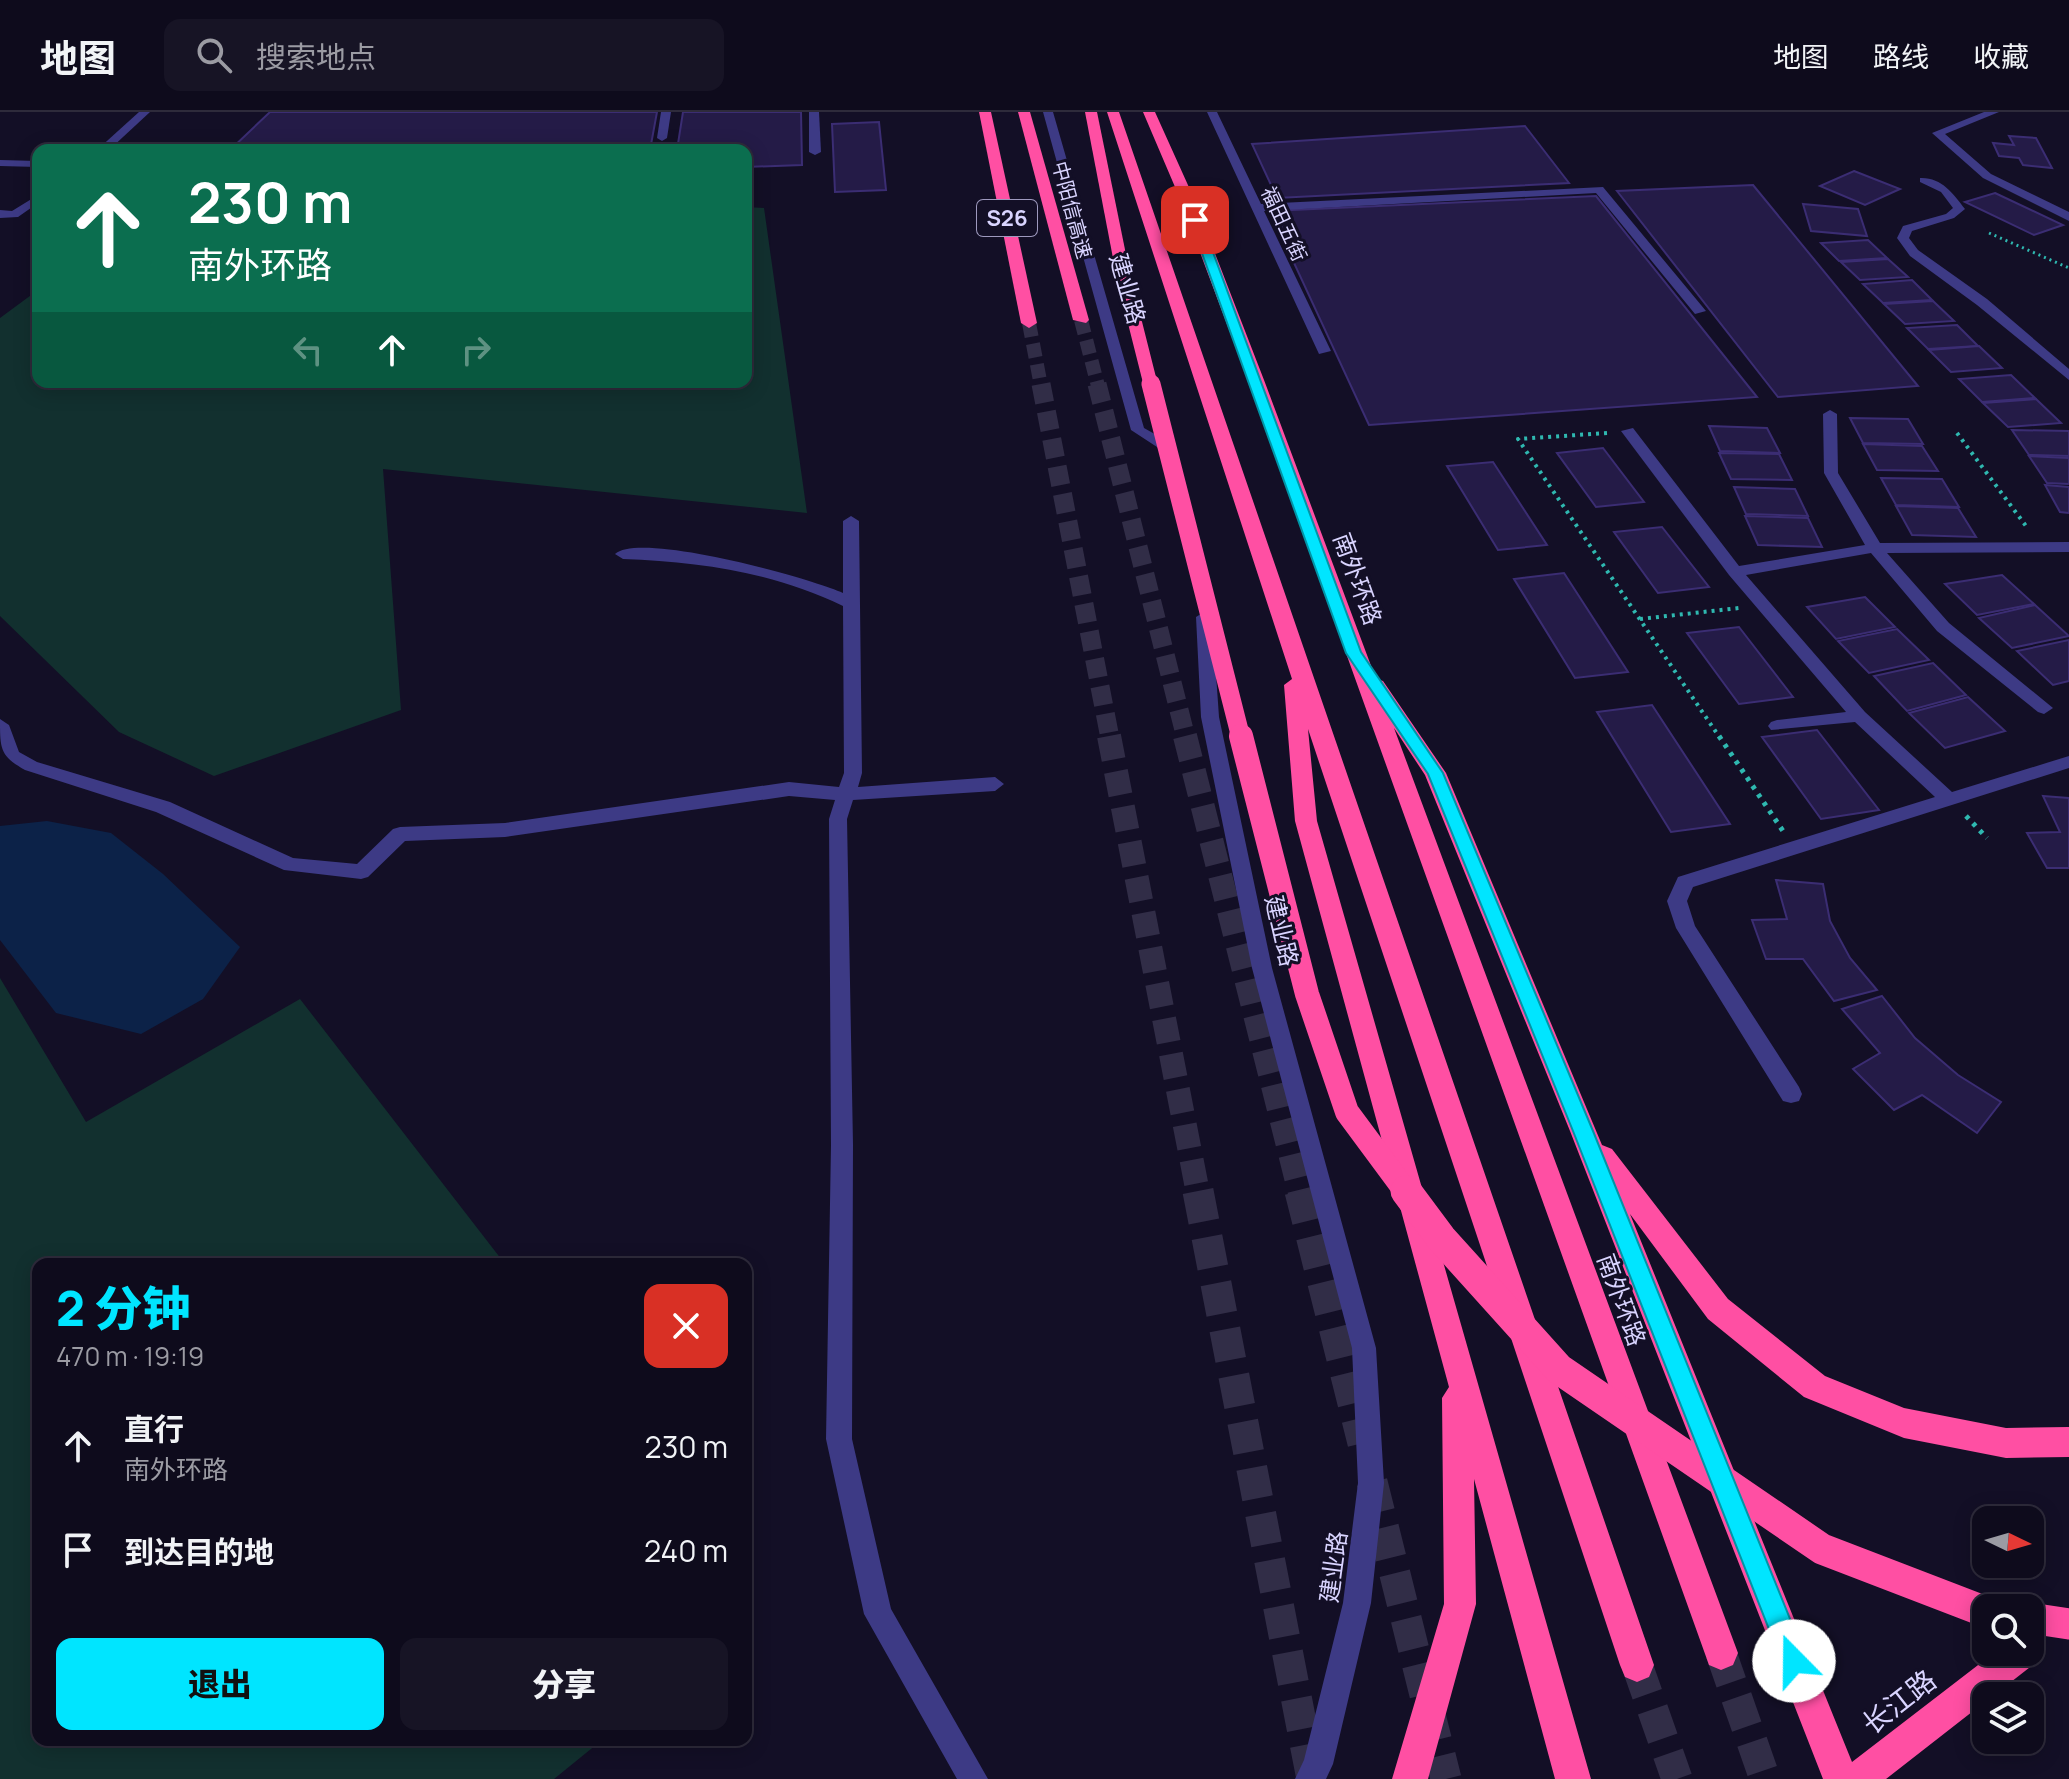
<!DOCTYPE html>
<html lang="zh">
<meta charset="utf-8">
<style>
:root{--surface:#0e0b1c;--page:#171425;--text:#f1f3f6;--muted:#9b9ba3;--line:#2e2b3b;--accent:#00e5ff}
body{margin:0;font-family:Manrope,"Noto Sans SC",sans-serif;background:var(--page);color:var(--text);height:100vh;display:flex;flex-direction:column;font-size:30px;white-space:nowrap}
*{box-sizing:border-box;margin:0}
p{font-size:26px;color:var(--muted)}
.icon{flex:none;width:44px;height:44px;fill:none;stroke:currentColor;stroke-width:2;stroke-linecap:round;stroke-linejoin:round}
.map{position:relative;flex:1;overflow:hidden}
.details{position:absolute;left:32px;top:1146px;width:720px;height:488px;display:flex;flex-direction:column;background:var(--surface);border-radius:16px;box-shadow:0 4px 20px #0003,0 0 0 2px var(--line)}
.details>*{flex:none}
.banner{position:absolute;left:32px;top:32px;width:720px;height:244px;border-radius:16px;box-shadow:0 4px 20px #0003,0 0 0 2px var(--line);background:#0b6e4f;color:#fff;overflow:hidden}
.needle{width:52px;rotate:95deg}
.tools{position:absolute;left:1972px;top:1394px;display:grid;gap:16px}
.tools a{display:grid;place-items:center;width:72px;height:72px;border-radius:16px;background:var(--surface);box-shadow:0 4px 20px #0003,0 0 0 2px var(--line);font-size:40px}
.pin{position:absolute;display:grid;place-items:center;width:68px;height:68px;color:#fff;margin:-34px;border-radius:16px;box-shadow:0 4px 12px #0006}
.me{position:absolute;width:88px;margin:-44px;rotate:338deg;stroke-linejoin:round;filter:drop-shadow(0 0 6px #0008)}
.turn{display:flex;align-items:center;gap:28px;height:168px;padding:0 24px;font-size:36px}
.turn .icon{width:104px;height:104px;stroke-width:2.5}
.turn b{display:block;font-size:56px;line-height:68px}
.lanes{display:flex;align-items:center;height:76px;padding:0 24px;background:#0003;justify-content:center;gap:40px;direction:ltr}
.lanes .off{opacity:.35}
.round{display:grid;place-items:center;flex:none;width:84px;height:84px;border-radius:16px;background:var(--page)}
.headline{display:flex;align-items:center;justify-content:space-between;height:136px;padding:0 24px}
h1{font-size:48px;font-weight:800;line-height:60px;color:var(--accent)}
.cta{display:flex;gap:16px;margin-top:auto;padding:16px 24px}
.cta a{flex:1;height:92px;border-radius:16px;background:var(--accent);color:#111;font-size:32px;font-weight:800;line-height:92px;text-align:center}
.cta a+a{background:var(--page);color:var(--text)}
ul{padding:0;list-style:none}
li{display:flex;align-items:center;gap:24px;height:104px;padding:0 24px}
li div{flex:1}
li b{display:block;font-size:30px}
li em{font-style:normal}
header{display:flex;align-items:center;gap:48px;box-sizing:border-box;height:112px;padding:0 40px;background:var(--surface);border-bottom:2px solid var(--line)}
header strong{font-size:38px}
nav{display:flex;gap:44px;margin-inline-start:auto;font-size:28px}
.search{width:560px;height:72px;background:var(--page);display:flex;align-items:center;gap:20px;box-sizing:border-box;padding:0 28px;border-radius:16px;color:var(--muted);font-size:30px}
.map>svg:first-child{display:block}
</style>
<header>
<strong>地图</strong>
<div class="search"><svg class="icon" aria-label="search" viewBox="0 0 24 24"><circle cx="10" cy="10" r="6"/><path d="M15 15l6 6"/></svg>搜索地点</div>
<nav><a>地图</a><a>路线</a><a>收藏</a></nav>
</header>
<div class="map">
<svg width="2069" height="1667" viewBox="0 0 2069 1667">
<rect width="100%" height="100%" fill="#130f26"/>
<g fill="#12302f">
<polygon points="746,95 764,96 807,401 383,357 401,598 214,664 119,620 0,504 0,206 38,178 38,270 746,270"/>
<polygon points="0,866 86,1010 300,887 505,1152 38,1152 38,1628 602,1628 554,1667 0,1667"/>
</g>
<polygon fill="#0c2248" points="47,709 111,721 163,762 240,835 203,887 141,922 56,901 0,828 0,714"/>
<g fill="#241b47" stroke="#3b2d73" stroke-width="2">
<polygon points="270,0 657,0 650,38 230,38"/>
<polygon points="683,0 801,0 802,53 746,55 746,38 677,38"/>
<polygon points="879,10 886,78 835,80 832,12"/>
<polygon points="1525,14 1569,71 1277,86 1252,32"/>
<polygon points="2009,24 2036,26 2052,56 2023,53 2019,46 1999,44 1993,31 2014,33"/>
<polygon points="1854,59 1900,77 1865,93 1820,74"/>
<polygon points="1753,73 1918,274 1778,285 1617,79"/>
<polygon points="1995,81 2063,113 2034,123 1965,90"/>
<polygon points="1596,84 1757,285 1369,313 1270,99"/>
<polygon points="1803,92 1858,97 1867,124 1811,119"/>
<polygon points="1868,128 1887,146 1839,149 1821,131"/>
<polygon points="1888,147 1908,165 1860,168 1841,150"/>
<polygon points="1912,168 1932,188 1883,191 1863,172"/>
<polygon points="1933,189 1954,209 1905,212 1884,192"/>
<polygon points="1957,213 1978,234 1928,237 1907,216"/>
<polygon points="1979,234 2002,256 1951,260 1929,238"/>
<polygon points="2011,263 2035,286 1982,290 1959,267"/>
<polygon points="2036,287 2061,311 2008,315 1983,291"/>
<polygon points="1850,306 1908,307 1923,332 1863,331"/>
<polygon points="1709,314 1767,316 1780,341 1720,339"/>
<polygon points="2012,318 2069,319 2069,344 2029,343"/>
<polygon points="1863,332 1922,334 1938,359 1877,358"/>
<polygon points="1603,336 1644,390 1596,395 1557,341"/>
<polygon points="1719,341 1779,342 1792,368 1731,367"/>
<polygon points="2029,344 2069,346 2069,372 2047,371"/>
<polygon points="1493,350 1547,433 1498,438 1447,354"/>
<polygon points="1881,366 1942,367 1959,395 1896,393"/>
<polygon points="2045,373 2069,375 2069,401 2060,400"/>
<polygon points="1734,375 1795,377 1808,404 1746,402"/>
<polygon points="1896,394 1958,396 1976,425 1912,423"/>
<polygon points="1745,404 1808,406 1822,435 1758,433"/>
<polygon points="1662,415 1709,475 1658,481 1614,420"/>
<polygon points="1564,461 1628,560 1575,566 1514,467"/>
<polygon points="2002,463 2034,492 1977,503 1945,472"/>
<polygon points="1865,485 1895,515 1836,527 1807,495"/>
<polygon points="2035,493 2069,524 2012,536 1979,506"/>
<polygon points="1739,515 1793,585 1739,592 1687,521"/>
<polygon points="1897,517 1929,548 1869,561 1838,529"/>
<polygon points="2069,528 2069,569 2053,573 2017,539"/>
<polygon points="1933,551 1966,583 1907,599 1874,564"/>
<polygon points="1968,585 2005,619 1945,636 1909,601"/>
<polygon points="1652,593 1730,712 1671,720 1597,600"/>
<polygon points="1817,618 1879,698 1821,707 1762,625"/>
<polygon points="2043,684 2069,686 2069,756 2047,756 2027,721 2060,720"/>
<polygon points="1776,768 1823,772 1830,809 1850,846 1877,878 1834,889 1803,847 1766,847 1752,808 1787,807"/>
<polygon points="1882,884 1915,926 1958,963 2001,990 1977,1021 1922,983 1894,998 1853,957 1880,941 1842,897"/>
</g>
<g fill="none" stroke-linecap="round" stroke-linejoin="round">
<g stroke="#312d47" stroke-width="14" stroke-dasharray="14 7" stroke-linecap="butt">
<polyline points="1081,208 1098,274"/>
<polyline points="1029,211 1041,274"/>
</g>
<g stroke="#312d47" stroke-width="19" stroke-dasharray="19 9" stroke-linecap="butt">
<polyline points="1041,272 1110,626"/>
<polyline points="1097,272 1186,626"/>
</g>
<g stroke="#312d47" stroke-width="24" stroke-dasharray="24 12" stroke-linecap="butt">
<polyline points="1109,624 1198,1081"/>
<polyline points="1185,624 1300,1081"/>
</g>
<g stroke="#312d47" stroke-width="31" stroke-dasharray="31 16" stroke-linecap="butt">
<polyline points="1198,1079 1312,1667"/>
<polyline points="1300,1079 1363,1331"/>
<polyline points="1372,1370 1446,1667"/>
<polyline points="1721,1541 1765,1667"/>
<polyline points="1637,1553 1677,1667"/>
</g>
<polyline stroke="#2fb8b0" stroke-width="3" stroke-dasharray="2 4" stroke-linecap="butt" points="1989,121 2069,156"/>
<g stroke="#2fb8b0" stroke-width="4" stroke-dasharray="3 5" stroke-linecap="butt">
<polyline points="1607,321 1518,327 1720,626"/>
<polyline points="1957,321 2026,414"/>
<polyline points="1640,507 1739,496"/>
</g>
<g stroke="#2fb8b0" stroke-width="5" stroke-dasharray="4 6" stroke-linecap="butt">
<polyline points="1719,624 1783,719"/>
<polyline points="1966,704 1987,726"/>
</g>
<g fill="#3d3a85" fill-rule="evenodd">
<polygon points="139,0 150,0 109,38 97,38"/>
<polygon points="661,0 671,0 667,26 662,29 657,26"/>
<polygon points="809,0 819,0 821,40 815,43 809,40"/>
<polygon points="1043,0 1053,0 1144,316 1167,329 1179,345 1177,348 1167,348 1157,335 1131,318"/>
<polygon points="1207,0 1217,0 1261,92 1603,75 1706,199 1695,202 1596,81 1264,99 1331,239 1319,242"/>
<polygon points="1984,0 1999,0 1945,22 1991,62 2069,100 2069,109 1983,66 1932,21"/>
<polygon points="0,48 38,49 38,55 0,54"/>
<path d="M1920 66C1941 65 1953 81 1965 97L1954 106 1912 119 1909 126 1918 138 1987 187 2069 257V268L1977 193 1910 144 1897 126 1903 114 1946 102 1953 96 1941 80 1920 70Z"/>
<polygon points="38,83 38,91 18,105 0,106 0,98 12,99"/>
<polygon points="1830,298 1837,302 1838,361 1880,431 2069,430 2069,440 1887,441 1949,511 2053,596 2044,602 2038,600 1937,519 1871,441 1746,463 1865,600 1952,680 2069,644 2069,656 1693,775 1687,789 1695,814 1799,975 1802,982 1799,989 1791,991 1783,989 1676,816 1667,789 1678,765 1935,685 1855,610 1771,618 1768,614 1771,610 1777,608 1846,600 1729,463 1621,319 1633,316 1739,454 1865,433 1824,361 1823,302"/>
<path d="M851 404 859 409 862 661 858 675 995 665 1004 672 995 679 853 688 847 707 853 1033 852 1327 891 1497 988 1667H957L864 1502 826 1327 831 1033 829 707 835 688 789 684 505 725 405 729 368 765 361 767 284 758 156 700 25 658C0 644 0 637 0 607L9 613 19 640 37 650 170 690 293 746 357 752 393 717 400 715 505 711 789 670 839 675 844 661 843 494C773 460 700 450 623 447L615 442C640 419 810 466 843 481V409Z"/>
<polygon points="1204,500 1212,505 1219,605 1272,856 1376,1236 1384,1371 1371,1491 1333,1652 1326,1667 1295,1667 1304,1648 1343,1491 1358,1371 1352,1236 1252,856 1201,605 1196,505"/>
</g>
<g fill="#ff4fa3" fill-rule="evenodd">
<polygon points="979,0 991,0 1037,211 1029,216 1021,211"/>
<polygon points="1018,0 1030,0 1089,208 1086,211 1073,208"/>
<polygon points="1085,0 1097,0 1131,167 1124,171 1117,167"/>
<polygon points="1107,0 1119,0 1654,1553 1649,1565 1637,1570 1625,1565 1620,1553 1308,617 1317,709 1591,1667 1555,1667 1474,1367 1476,1492 1428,1667 1392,1667 1444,1492 1442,1286 1449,1275 1295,709 1284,573 1292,567"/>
<polygon points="1143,0 1155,0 1192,82 1264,268 1376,567 1383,569 1446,661 1602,1033 1612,1037 1728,1187 1825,1264 1904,1296 2006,1316 2069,1315 2069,1345 2006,1346 1904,1326 1804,1285 1708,1207 1630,1102 1852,1650 1995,1540 2030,1540 2030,1527 2034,1528 2039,1540 2034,1552 1993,1584 1986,1584 1986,1589 1886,1667 1823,1667 1570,1019 1425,663 1394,616 1738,1541 1733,1553 1721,1558 1709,1553 1248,268 1178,82"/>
</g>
<polyline stroke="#ff4fa3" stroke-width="14" points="1124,167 1151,274"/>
<polyline stroke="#ff4fa3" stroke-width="19" points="1151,272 1241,626"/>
<polyline stroke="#ff4fa3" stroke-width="24" points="1241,624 1307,882 1347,1000 1407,1081"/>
<g stroke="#ff4fa3" stroke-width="31">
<polyline points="1406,1079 1441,1126 1559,1257 1822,1437 1986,1500"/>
<polyline points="2030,1506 2069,1512"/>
</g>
</g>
<polygon fill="#00e5ff" stroke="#0095a6" stroke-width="2" points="1195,105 1201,108 1361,540 1443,661 1593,1019 1807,1549 1803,1558 1794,1562 1785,1558 1573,1019 1428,662 1346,541 1190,108"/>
<g text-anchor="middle" stroke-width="6" stroke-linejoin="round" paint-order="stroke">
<g font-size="20" fill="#d9d4ff" stroke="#130f26">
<text transform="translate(1072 98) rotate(75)" y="7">中阳信高速</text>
<text transform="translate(1284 112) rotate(65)" y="7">福田五街</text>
</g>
<rect fill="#130f26" stroke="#9e99be" stroke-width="2" x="977" y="88" width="60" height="36" rx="6"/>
<g font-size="22" font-weight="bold" fill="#d9d4ff">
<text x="1007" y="114">S26</text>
</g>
<g font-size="24" fill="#d9d4ff" stroke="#130f26">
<text transform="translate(1127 177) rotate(74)" y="8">建业路</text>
<text transform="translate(1357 467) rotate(70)" y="8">南外环路</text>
<text transform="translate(1281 819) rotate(77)" y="8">建业路</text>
<text transform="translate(1621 1188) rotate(70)" y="8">南外环路</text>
<text transform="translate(1334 1455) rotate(-82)" y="8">建业路</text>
</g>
<g font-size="28" fill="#d9d4ff" stroke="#130f26">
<text transform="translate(1899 1590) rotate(-38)" y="10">长江路</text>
</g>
</g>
</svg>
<div class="tools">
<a><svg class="needle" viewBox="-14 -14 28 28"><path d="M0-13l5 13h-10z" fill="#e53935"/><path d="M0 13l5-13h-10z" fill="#9b9ba3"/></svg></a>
<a><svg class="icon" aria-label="search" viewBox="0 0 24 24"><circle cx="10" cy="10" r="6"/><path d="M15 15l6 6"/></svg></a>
<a><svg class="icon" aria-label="layers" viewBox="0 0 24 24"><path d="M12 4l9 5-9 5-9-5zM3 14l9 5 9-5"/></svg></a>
</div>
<div class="pin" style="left:1195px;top:108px;background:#d93025"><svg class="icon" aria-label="arrive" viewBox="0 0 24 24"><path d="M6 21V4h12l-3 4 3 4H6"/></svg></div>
<svg class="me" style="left:1794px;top:1549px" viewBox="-20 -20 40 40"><circle r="19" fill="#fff"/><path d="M0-13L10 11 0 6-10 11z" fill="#00e5ff"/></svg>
<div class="banner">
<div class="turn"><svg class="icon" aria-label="ahead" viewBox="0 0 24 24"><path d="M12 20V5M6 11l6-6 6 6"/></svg><div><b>230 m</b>南外环路</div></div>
<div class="lanes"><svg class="icon off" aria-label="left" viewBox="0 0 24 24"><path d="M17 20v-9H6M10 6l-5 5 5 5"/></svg><svg class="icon" aria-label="ahead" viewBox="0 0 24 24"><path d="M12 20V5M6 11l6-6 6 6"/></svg><svg class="icon off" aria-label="right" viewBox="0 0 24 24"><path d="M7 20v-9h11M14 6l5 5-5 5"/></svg></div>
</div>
<section class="details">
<div class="headline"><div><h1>2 分钟</h1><p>470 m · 19:19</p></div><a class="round" style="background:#d93025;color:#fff"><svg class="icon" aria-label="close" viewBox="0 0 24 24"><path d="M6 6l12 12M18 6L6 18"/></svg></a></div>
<ul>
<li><svg class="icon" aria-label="ahead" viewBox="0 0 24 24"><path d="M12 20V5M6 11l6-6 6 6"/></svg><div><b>直行</b><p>南外环路</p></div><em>230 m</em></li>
<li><svg class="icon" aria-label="arrive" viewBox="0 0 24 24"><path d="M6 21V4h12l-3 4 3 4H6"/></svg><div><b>到达目的地</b></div><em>240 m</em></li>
</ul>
<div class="cta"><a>退出</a><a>分享</a></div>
</section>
</div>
